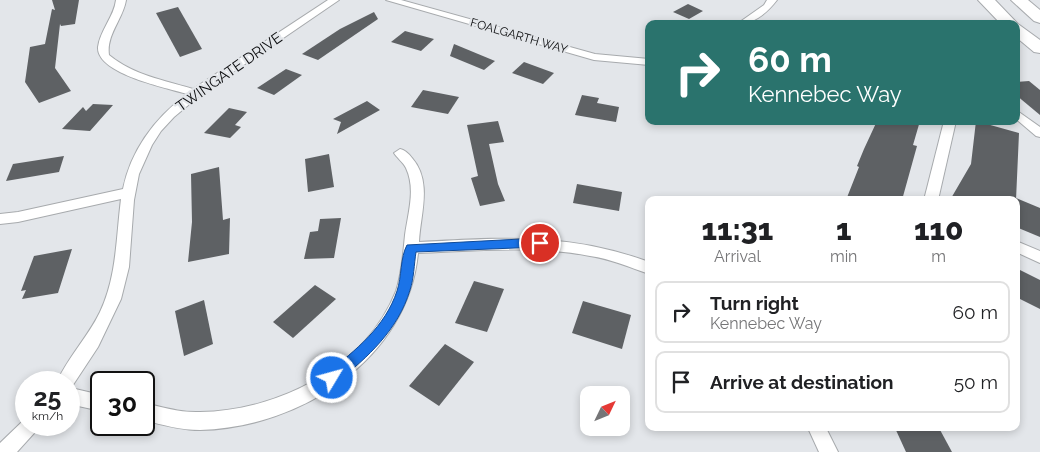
<!DOCTYPE html>
<style>
:root{--surface:#fff;--page:#f2f2f2;--text:#202124;--muted:#757577;--line:#e0e0e0}
body{margin:0;font-family:Raleway,sans-serif;background:var(--page);color:var(--text);height:100vh;display:flex;flex-direction:column;font-size:19px;white-space:nowrap}
*{box-sizing:border-box;margin:0}
p{font-size:16px;color:var(--muted)}
.icon{flex:none;width:28px;height:28px;fill:none;stroke:currentColor;stroke-width:2;stroke-linecap:round;stroke-linejoin:round}
.map{position:relative;flex:1;overflow:hidden}
.details{position:absolute;left:645px;top:196px;width:375px;height:235px;display:flex;flex-direction:column;background:var(--surface);border-radius:10px;box-shadow:0 2px 8px #0003}
.details>*{flex:none}
.banner{position:absolute;left:645px;top:20px;width:375px;height:105px;border-radius:10px;box-shadow:0 2px 8px #0003;background:#2a736d;color:#fff;overflow:hidden}
.needle{width:32px;rotate:47deg}
.fabs{position:absolute;left:580px;top:386px;display:grid;gap:10px}
.fabs a{display:grid;place-items:center;width:50px;height:50px;border-radius:10px;background:var(--surface);box-shadow:0 2px 8px #0003;font-size:25px}
.speed{position:absolute;left:15px;top:371px;display:flex;gap:10px;font-size:25px;font-weight:700;text-align:center}
.speed>*{display:grid;place-content:center;width:65px;height:65px;border-radius:50%;background:var(--surface);box-shadow:0 2px 8px #0003;line-height:1}
.speed small{font-size:12px;font-weight:400}
.speed .limit{border:2px solid #111;border-radius:8px;background:#fff;color:#111}
.pin{position:absolute;display:grid;place-items:center;width:42px;height:42px;color:#fff;margin:-21px;border:2px solid #fff;border-radius:50%;box-shadow:0 1px 5px #0007}
.me{position:absolute;width:55px;margin:-28px;rotate:53deg;stroke-linejoin:round;filter:drop-shadow(0 0 4px #0008)}
.turn{display:flex;align-items:center;gap:18px;height:105px;padding:0 20px;font-size:22px}
.turn .icon{width:65px;height:65px;stroke-width:2.5}
.turn b{display:block;font-size:35px;line-height:42px}
.eta{display:flex;justify-content:space-evenly;align-items:center;height:85px;text-align:center}
.eta b{font-size:30px;font-weight:800;line-height:35px}
ul{padding:0;list-style:none}
li{display:flex;align-items:center;gap:15px;height:62px;margin:0 10px 8px;padding:0 10px;border:2px solid var(--line);border-radius:10px}
li div{flex:1}
li b{display:block;font-size:19px}
li em{font-style:normal}
.map>svg:first-child{display:block}
</style>
<div class="map">
<svg width="1040" height="452" viewBox="0 0 1040 452">
<rect width="100%" height="100%" fill="#e3e6ea"/>
<g fill="#5e6164">
<polygon points="52,0 79,0 75,24 61,26 60,24 55,68 71,91 39,103 25,82 30,47 45,44 52,9 55,10"/>
<polygon points="688,4 703,11 689,19 673,12"/>
<polygon points="178,7 202,49 180,57 156,13"/>
<polygon points="374,12 378,19 318,60 302,54 340,29"/>
<polygon points="405,31 434,39 421,51 391,42"/>
<polygon points="454,44 495,61 484,70 450,56"/>
<polygon points="524,62 554,73 543,84 512,73"/>
<polygon points="286,69 302,75 274,95 257,88"/>
<polygon points="1029,81 1040,90 1040,115 1016,95 1016,82"/>
<polygon points="423,90 459,97 448,114 411,107"/>
<polygon points="582,95 599,98 597,103 619,107 616,122 575,115"/>
<polygon points="367,101 380,110 337,134 341,122 333,119"/>
<polygon points="93,104 113,105 90,131 62,129 83,107 86,111"/>
<polygon points="229,108 247,112 235,125 241,127 230,138 204,133"/>
<polygon points="498,121 504,142 489,144 498,184 505,201 480,206 471,178 478,176 467,125"/>
<polygon points="877,121 920,121 913,145 917,146 902,200 846,200 859,167 857,166 864,149"/>
<polygon points="976,121 1019,133 1016,200 950,200 971,164"/>
<polygon points="329,154 334,187 308,192 305,159"/>
<polygon points="64,156 59,172 6,181 13,164"/>
<polygon points="219,167 223,220 230,218 229,254 188,262 192,222 191,174"/>
<polygon points="577,184 622,192 619,211 573,203"/>
<polygon points="1016,198 1040,208 1040,237 1016,227"/>
<polygon points="341,218 334,258 304,259 310,232 318,231 320,219"/>
<polygon points="72,249 58,293 22,299 26,290 21,291 34,256"/>
<polygon points="1016,268 1040,280 1040,309 1016,297"/>
<polygon points="474,281 504,289 487,332 455,323"/>
<polygon points="315,285 336,299 293,338 273,322"/>
<polygon points="204,300 213,344 184,356 175,311"/>
<polygon points="583,301 631,315 622,349 572,333"/>
<polygon points="445,344 474,362 439,406 409,386"/>
<polygon points="895,428 939,428 952,452 906,452"/>
</g>
<g fill="none" stroke-linecap="round" stroke-linejoin="round">
<defs>
<g id="minor">
<path d="M116 0H126C123 19 106 35 109 55 133 75 164 80 193 89L328 0H339L204 92 174 117 161 131 152 145 139 174 134 200 129 267 121 299 98 347 71 388 101 395V411L69 404V382H57C68 357 88 337 100 312 117 276 116 238 121 199L18 222 0 224V214L18 212 123 189C131 150 155 118 187 94 167 88 96 74 98 47 100 30 114 17 116 0Z"/>
<polygon points="386,0 401,0 595,54 649,59 649,65 594,60"/>
<path d="M767 0H777C767 13 754 24 737 24L764 5Z"/>
<polygon points="1016,110 1040,127 1040,137 1036,136 1016,119"/>
<polygon points="944,121 956,121 938,200 924,200"/>
<path d="M400 149C405 150 409 154 412 158 433 182 420 215 419 242 502 238 568 232 649 262V274C629 267 611 259 590 256 533 245 475 251 418 253 408 359 300 428 200 430 181 430 162 425 144 420V403C162 407 181 413 200 412 278 411 366 367 396 291 402 273 403 254 405 235 408 213 416 189 406 168 403 162 397 158 394 153Z"/>
<polygon points="1016,241 1040,251 1040,263 1016,252"/>
<polygon points="26,418 26,425 39,425 36,431 17,452 0,452 0,443"/>
<polygon points="808,428 826,428 838,452 819,452"/>
</g>
<g id="trunk">
<polygon points="978,0 995,0 1018,24 1040,40 1040,53 1034,52 1016,37 1016,24 1001,24"/>
<polygon points="1011,0 1028,0 1040,10 1040,23 1034,21"/>
</g>
</defs>
<use href="#minor" stroke="#a7aaad" stroke-width="2"/>
<use href="#trunk" stroke="#a7aaad" stroke-width="2"/>
<use href="#minor" fill="#fff" fill-rule="evenodd"/>
<use href="#trunk" fill="#fff" fill-rule="evenodd"/>
</g>
<path fill="#1a73e8" stroke="#114b97" d="M540 238 546 243 540 247 416 252C414 265 414 278 410 290 398 330 368 357 337 382L332 384 327 382 325 378 327 373C356 350 385 327 397 291 402 276 400 258 407 245Z"/>
<g text-anchor="middle" stroke-width="4.5" stroke-linejoin="round" paint-order="stroke">
<g font-size="12" fill="#0c0d0f" stroke="#e3e6ea">
<text transform="translate(519 36) rotate(16)" y="4">FOALGARTH WAY</text>
</g>
<g font-size="15" fill="#0c0d0f" stroke="#e3e6ea">
<text transform="translate(229 72) rotate(-35)" y="5">TWINGATE DRIVE</text>
</g>
</g>
</svg>
<div class="fabs">
<a><svg class="needle" viewBox="-14 -14 28 28"><path d="M0-13l5 13h-10z" fill="#e53935"/><path d="M0 13l5-13h-10z" fill="#757577"/></svg></a>
</div>
<div class="speed"><div>25<small>km/h</small></div><div class="limit">30</div></div>
<div class="pin" style="left:540px;top:243px;background:#d93025"><svg class="icon" aria-label="arrive" viewBox="0 0 24 24"><path d="M6 21V4h12l-3 4 3 4H6"/></svg></div>
<svg class="me" style="left:332px;top:378px" viewBox="-20 -20 40 40"><circle r="17" fill="#1a73e8" stroke="#fff" stroke-width="3"/><path d="M0-11L8 9 0 5-8 9z" fill="#fff"/></svg>
<div class="banner">
<div class="turn"><svg class="icon" aria-label="right" viewBox="0 0 24 24"><path d="M7 20v-9h11M14 6l5 5-5 5"/></svg><div><b>60 m</b>Kennebec Way</div></div>
</div>
<section class="details">
<div class="eta">
<div><b>11:31</b><p>Arrival</p></div>
<div><b>1</b><p>min</p></div>
<div><b>110</b><p>m</p></div>
</div>
<ul>
<li><svg class="icon" aria-label="right" viewBox="0 0 24 24"><path d="M7 20v-9h11M14 6l5 5-5 5"/></svg><div><b>Turn right</b><p>Kennebec Way</p></div><em>60 m</em></li>
<li><svg class="icon" aria-label="arrive" viewBox="0 0 24 24"><path d="M6 21V4h12l-3 4 3 4H6"/></svg><div><b>Arrive at destination</b></div><em>50 m</em></li>
</ul>
</section>
</div>
